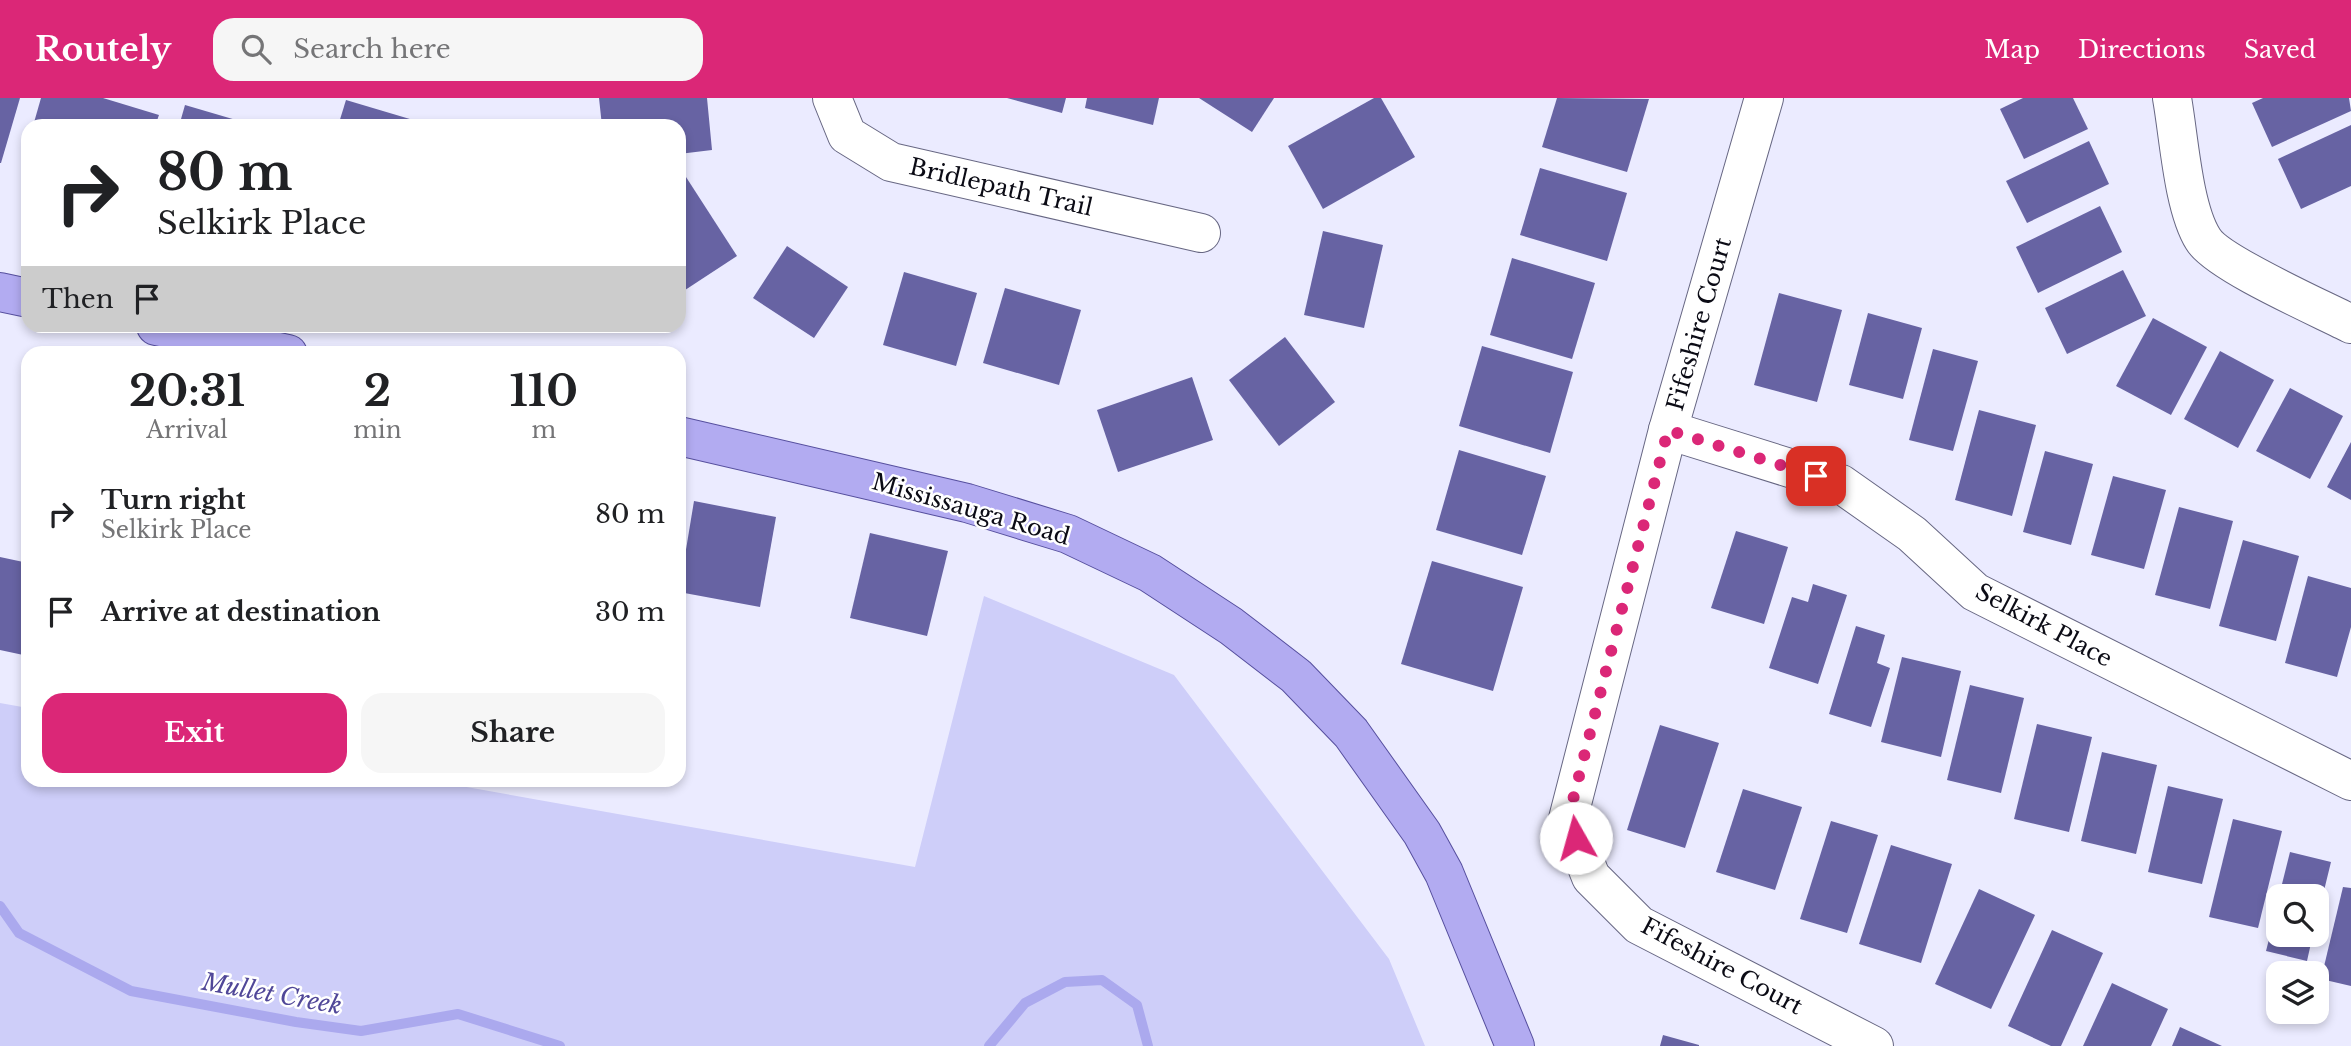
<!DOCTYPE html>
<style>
:root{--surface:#fff;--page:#f6f6f6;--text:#202124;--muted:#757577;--accent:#db2777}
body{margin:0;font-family:"Libre Baskerville",serif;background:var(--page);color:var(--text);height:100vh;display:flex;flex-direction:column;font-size:26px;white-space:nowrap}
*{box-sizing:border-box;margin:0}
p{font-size:23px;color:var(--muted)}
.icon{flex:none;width:38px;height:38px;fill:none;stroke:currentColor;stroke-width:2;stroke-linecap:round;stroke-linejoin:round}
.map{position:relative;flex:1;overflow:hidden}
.panel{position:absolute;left:21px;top:248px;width:665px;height:441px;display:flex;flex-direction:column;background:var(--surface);border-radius:21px;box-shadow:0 4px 10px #0003}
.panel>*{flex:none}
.top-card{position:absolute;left:21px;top:21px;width:665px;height:214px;border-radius:21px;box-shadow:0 4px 10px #0003;background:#fff;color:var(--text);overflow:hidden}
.controls{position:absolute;left:2266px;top:786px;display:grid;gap:14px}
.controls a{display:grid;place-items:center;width:63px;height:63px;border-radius:14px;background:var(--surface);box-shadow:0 4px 10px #0003;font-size:35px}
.pin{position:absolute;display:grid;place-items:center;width:60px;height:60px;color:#fff;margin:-30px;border-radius:14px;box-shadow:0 4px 10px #0006}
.me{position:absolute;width:77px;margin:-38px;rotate:353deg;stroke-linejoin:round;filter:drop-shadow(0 0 5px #0008)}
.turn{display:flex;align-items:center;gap:24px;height:147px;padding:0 21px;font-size:32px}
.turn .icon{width:91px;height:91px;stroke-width:2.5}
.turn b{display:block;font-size:49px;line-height:60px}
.then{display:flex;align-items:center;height:66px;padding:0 21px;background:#0003;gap:14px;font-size:26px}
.eta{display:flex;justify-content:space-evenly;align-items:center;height:119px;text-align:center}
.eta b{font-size:42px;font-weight:700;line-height:49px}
.button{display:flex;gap:14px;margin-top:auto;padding:14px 21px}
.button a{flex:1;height:80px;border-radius:21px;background:var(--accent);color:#fff;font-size:28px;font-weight:700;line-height:80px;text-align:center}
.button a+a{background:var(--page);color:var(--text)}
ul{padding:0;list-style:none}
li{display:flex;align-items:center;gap:21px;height:98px;padding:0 21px}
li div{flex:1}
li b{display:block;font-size:26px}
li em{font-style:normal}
header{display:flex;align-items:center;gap:42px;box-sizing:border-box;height:98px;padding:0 35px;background:var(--accent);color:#fff}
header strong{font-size:33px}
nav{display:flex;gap:38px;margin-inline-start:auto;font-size:24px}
.search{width:490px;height:63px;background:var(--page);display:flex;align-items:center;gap:18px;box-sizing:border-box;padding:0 24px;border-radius:21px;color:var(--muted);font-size:26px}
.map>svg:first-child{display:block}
</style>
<header>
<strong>Routely</strong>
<div class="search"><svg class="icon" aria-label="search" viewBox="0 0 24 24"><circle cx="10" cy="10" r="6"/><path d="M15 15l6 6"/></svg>Search here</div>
<nav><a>Map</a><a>Directions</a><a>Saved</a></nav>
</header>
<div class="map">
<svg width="2351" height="948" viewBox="0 0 2351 948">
<rect width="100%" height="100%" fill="#ebebff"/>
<polygon fill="#cecef9" points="984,498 1174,577 1389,861 1425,948 0,948 0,605 28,610 28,682 433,683 915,769"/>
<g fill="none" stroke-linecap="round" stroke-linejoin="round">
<g stroke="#aba9ee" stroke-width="10">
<polyline points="0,808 19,835 131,893 296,924 361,933 458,916 560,948"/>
<polyline points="989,948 1025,905 1065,884 1102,882 1137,907 1148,948"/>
</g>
</g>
<g fill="#6763a3">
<polygon points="0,0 20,0 1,65 0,65"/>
<polygon points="41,0 103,0 159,17 155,28 33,28"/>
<polygon points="599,0 707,0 712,52 679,56 679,28 602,28"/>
<polygon points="1007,0 1066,0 1062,15"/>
<polygon points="1087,0 1159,0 1153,27 1085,10"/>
<polygon points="1199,0 1274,0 1252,34"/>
<polygon points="1374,0 1381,0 1415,59 1323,111 1288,48"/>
<polygon points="1557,0 1649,1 1627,74 1542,49"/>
<polygon points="2023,0 2073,0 2088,31 2024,61 2000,11"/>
<polygon points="2263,0 2349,0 2351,13 2272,49 2252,5"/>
<polygon points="346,2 430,27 430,28 338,28"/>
<polygon points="185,7 253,27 253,28 179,28"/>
<polygon points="2351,27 2351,88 2301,111 2278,61"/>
<polygon points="2089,43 2109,86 2027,125 2006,83"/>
<polygon points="1540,70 1627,95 1607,163 1520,137"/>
<polygon points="686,79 737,158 679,196 679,83"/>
<polygon points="2100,108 2122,154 2038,195 2016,149"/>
<polygon points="1323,133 1383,147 1364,230 1304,217"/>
<polygon points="787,148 848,189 814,240 753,200"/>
<polygon points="1512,160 1595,185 1572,261 1490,237"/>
<polygon points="2123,172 2146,218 2067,256 2045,210"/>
<polygon points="904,174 977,195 956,268 883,247"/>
<polygon points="1005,190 1081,212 1059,287 983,265"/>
<polygon points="1779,195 1842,212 1817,304 1754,287"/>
<polygon points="1868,215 1922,230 1903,301 1849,287"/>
<polygon points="2153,220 2207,249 2171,317 2116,288"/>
<polygon points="1285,239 1335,304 1279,348 1229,282"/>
<polygon points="1482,248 1573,274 1550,355 1459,328"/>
<polygon points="1933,251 1978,263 1953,353 1909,342"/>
<polygon points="2220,253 2274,282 2238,350 2184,321"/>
<polygon points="1192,279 1213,342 1118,374 1097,312"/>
<polygon points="2290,290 2343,318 2310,381 2256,353"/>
<polygon points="1979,312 2036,327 2012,418 1955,402"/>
<polygon points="2351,344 2351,402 2327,389"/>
<polygon points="1459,352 1546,378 1522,457 1436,432"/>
<polygon points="2045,353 2093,366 2071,447 2023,434"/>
<polygon points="2113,378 2166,392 2144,471 2091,457"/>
<polygon points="694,403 776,419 760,509 679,494"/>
<polygon points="2179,409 2233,423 2210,511 2155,497"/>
<polygon points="1736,433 1788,449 1764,526 1711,510"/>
<polygon points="870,435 948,453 927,538 850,520"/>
<polygon points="2243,442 2299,458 2276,543 2219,528"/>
<polygon points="0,459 28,465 28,558 0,552"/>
<polygon points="1432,463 1523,489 1493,593 1401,566"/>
<polygon points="2308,478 2351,490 2351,529 2337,579 2285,565"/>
<polygon points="1813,486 1847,497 1818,586 1769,570 1792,499 1808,504"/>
<polygon points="1856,528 1885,537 1877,565 1890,570 1871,629 1829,616"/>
<polygon points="1902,559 1961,573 1941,659 1881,644"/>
<polygon points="1970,587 2024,600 2001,695 1947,682"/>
<polygon points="2037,626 2092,639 2069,734 2014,721"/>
<polygon points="1660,627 1719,645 1685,750 1627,732"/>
<polygon points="2102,654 2157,667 2136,756 2081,743"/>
<polygon points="2168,688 2223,701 2202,786 2148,774"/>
<polygon points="1743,691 1802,709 1775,792 1716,774"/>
<polygon points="2233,721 2282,733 2258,830 2209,819"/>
<polygon points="1831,723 1878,737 1847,835 1800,821"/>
<polygon points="1891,747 1952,766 1921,865 1859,846"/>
<polygon points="2290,754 2331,764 2318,817 2317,798 2279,798"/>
<polygon points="2343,789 2351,790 2351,888 2321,881"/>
<polygon points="1979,791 2035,817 1991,911 1935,886"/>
<polygon points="2278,806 2278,836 2313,836 2307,863 2266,853"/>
<polygon points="2052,832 2103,855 2061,948 2051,948 2008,928"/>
<polygon points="2112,885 2168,911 2151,948 2083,948"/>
<polygon points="2180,929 2222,948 2172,948"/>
<polygon points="1663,937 1699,947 1699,948 1660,948"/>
</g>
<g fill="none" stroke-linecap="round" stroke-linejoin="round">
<defs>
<g id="minor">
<polyline points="832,0 847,37 891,64 1201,135"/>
<polyline points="1764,0 1668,332 1568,721 1591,779 1639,827 1874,948"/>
<path d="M2172 0C2179 39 2183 109 2203 141 2217 165 2322 211 2351 226"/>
<polyline points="1668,332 1841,386 1912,436 1975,494 2351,683"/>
</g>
<g id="major">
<polyline points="0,194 28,200"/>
<polyline points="156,228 288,256"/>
<polyline points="679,338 967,405 1068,436 1150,475 1231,528 1296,578 1351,635 1422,735 1444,775 1515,948"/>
</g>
</defs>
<use href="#minor" stroke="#676783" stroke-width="40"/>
<use href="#major" stroke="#564f9e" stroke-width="40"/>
<use href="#minor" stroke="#fff" stroke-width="38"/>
<use href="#major" stroke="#b2abf1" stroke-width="38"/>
</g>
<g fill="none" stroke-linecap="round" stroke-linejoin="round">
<polyline stroke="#db2777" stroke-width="12" stroke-dasharray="0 21.6" points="1576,740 1568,721 1668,332 1816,378"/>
</g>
<g text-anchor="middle" stroke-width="5" stroke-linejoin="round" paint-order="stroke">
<g font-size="23" fill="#0b0b15" stroke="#fff">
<text transform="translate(1001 89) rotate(13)" y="8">Bridlepath Trail</text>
<text transform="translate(1699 226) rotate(-74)" y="8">Fifeshire Court</text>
<text transform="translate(971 411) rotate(16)" y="8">Mississauga Road</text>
<text transform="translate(2044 527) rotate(28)" y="8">Selkirk Place</text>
<text transform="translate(1722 868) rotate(28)" y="8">Fifeshire Court</text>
</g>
<g font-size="24" font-style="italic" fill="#504798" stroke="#fff">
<text transform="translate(272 896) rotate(10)" y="8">Mullet Creek</text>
</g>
</g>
</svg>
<div class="controls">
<a><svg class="icon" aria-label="search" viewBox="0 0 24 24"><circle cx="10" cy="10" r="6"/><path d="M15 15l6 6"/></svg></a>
<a><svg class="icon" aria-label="layers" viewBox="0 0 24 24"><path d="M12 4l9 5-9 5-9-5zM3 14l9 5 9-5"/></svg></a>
</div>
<div class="pin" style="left:1816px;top:378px;background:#d93025"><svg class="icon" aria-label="arrive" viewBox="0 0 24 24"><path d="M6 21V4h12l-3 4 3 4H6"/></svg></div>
<svg class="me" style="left:1576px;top:740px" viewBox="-20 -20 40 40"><circle r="19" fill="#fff"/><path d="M0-13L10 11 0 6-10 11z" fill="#db2777"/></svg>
<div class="top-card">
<div class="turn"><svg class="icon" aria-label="right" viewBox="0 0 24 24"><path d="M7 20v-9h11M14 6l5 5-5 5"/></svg><div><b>80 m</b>Selkirk Place</div></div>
<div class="then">Then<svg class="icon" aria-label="arrive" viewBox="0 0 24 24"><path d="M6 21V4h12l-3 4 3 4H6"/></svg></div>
</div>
<section class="panel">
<div class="eta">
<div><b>20:31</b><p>Arrival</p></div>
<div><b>2</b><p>min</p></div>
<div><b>110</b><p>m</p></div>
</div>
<ul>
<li><svg class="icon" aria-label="right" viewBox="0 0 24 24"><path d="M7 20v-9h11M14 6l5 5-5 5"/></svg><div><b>Turn right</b><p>Selkirk Place</p></div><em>80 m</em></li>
<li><svg class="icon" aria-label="arrive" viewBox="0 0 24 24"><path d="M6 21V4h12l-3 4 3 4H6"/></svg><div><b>Arrive at destination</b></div><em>30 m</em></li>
</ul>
<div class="button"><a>Exit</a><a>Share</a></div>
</section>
</div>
